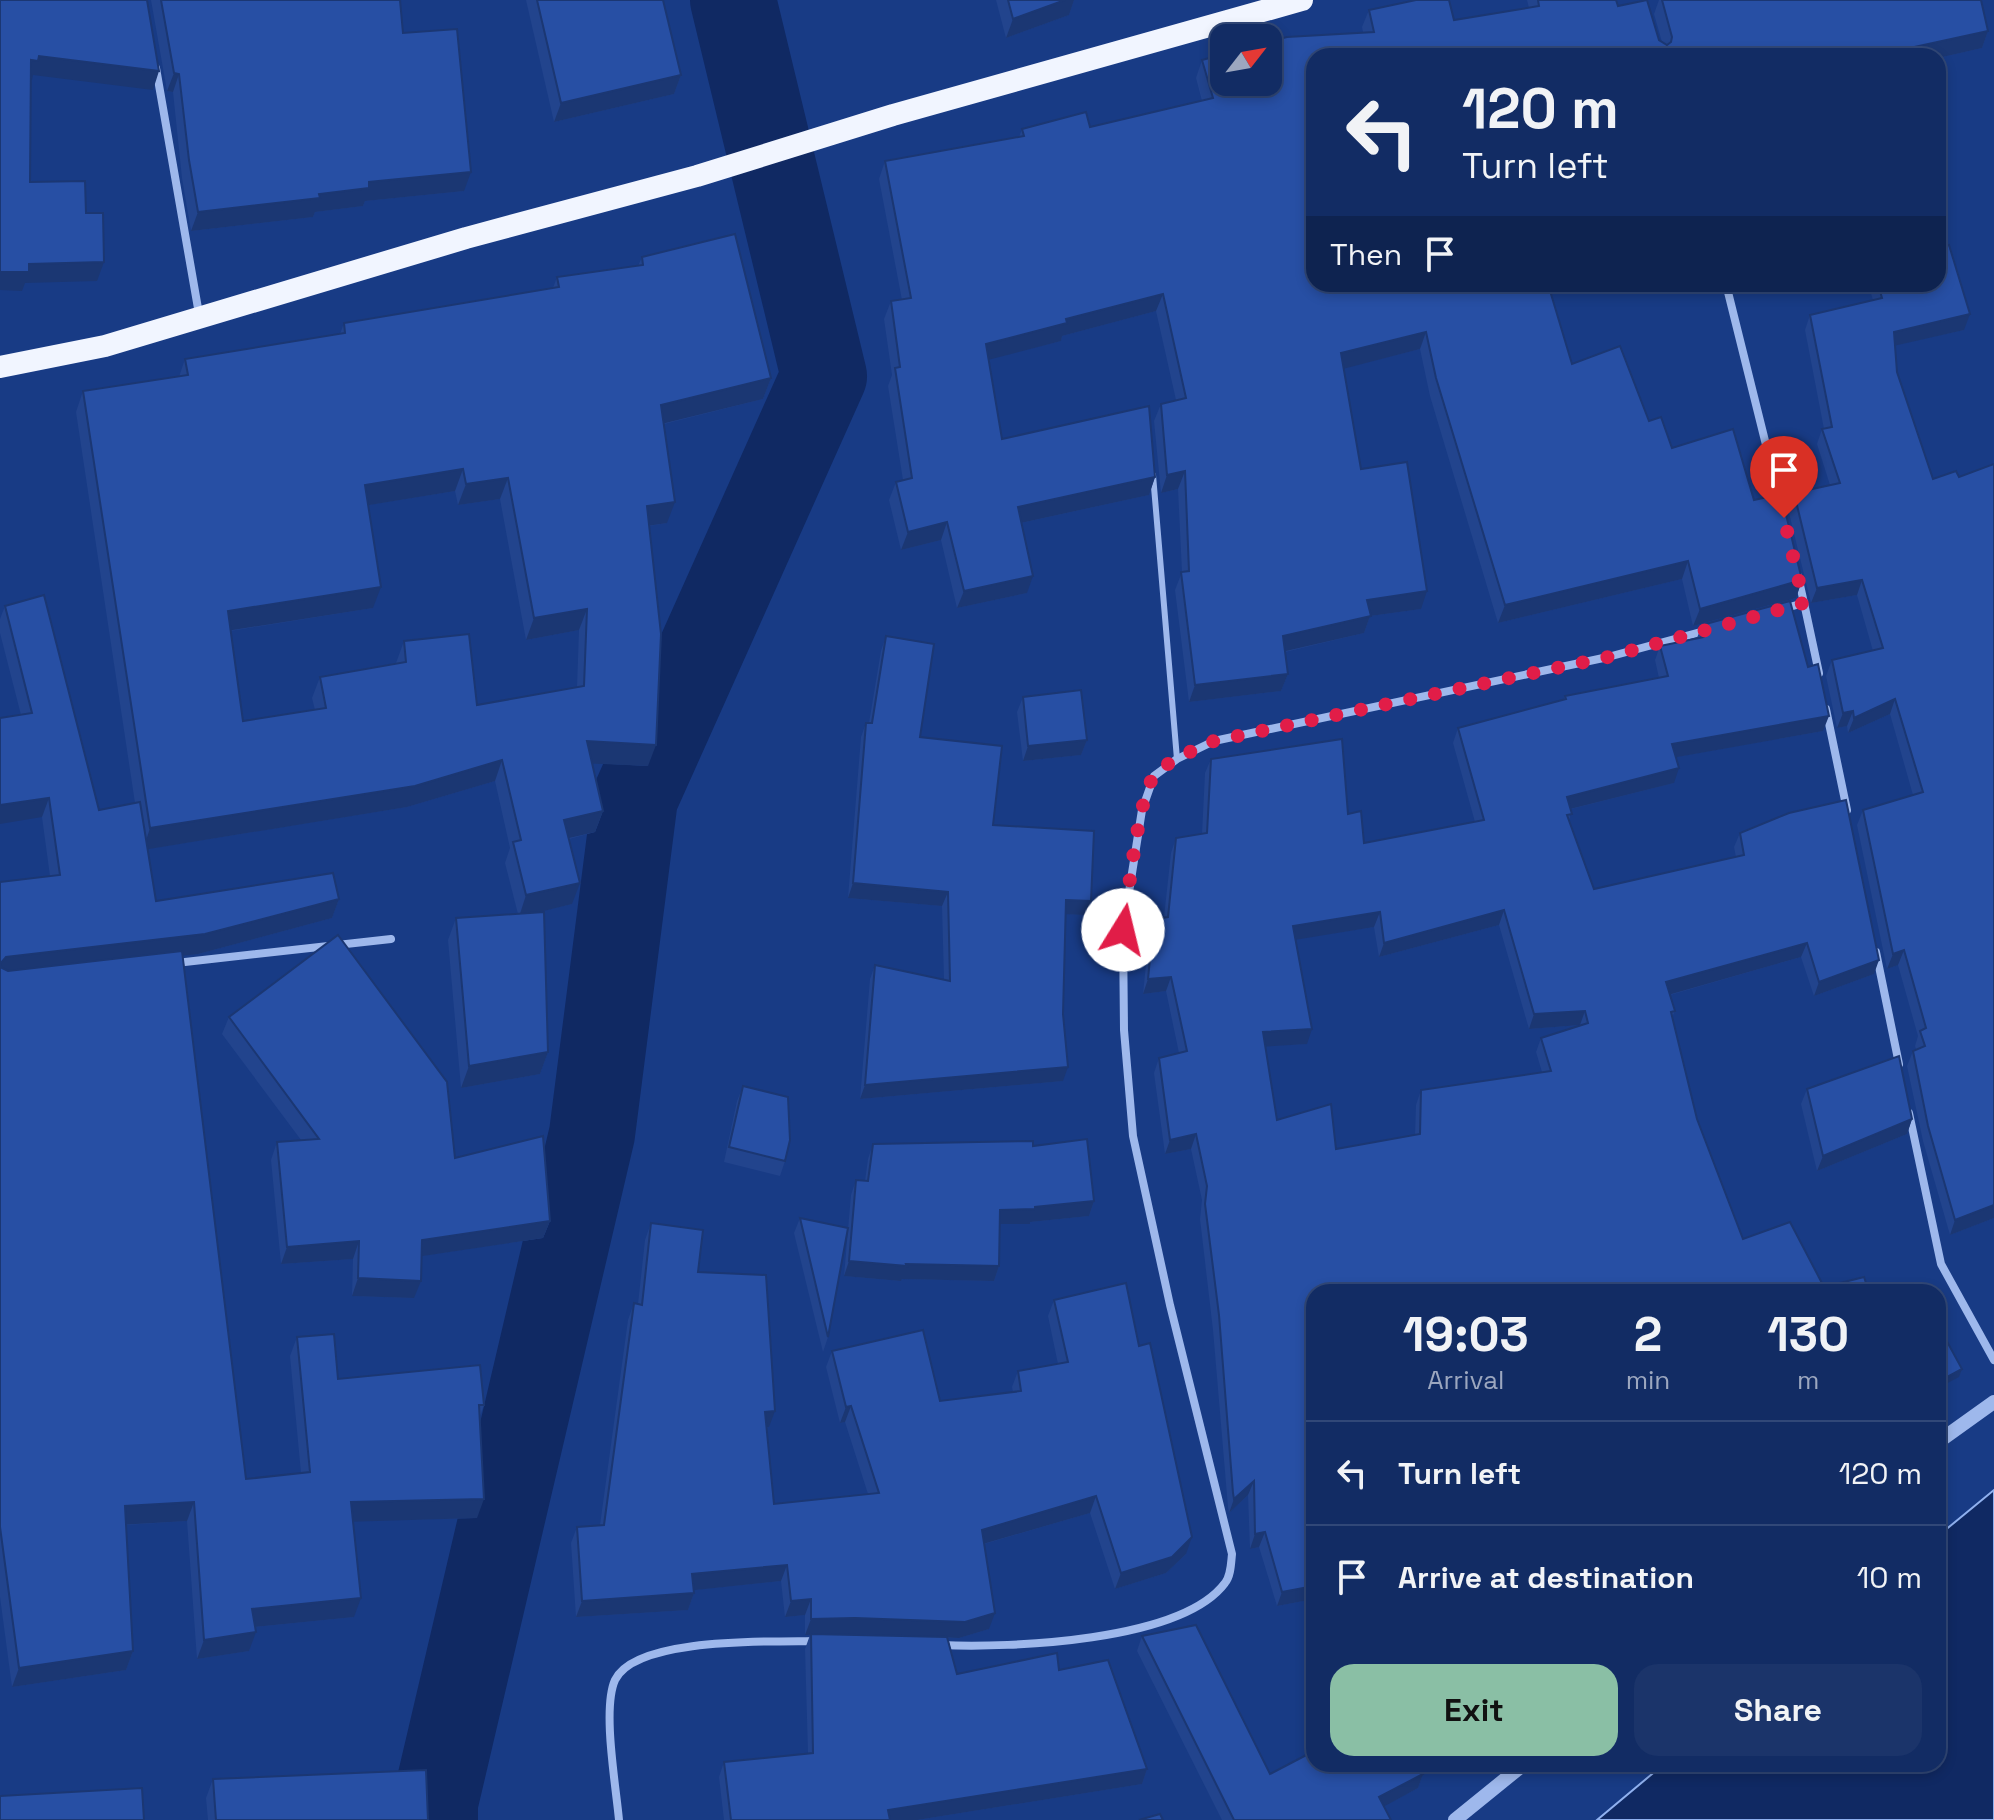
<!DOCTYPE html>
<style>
:root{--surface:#122c64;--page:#1b346a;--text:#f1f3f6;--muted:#9ca7bf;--line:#314878;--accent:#8abfa5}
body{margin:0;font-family:"Space Grotesk",sans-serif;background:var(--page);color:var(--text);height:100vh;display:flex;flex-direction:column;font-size:30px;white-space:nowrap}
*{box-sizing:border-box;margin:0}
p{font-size:26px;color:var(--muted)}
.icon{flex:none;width:44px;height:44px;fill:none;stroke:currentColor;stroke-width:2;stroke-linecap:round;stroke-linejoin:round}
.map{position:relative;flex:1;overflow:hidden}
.drawer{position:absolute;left:1306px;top:1284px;width:640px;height:488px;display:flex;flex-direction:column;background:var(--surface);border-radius:24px;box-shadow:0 4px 12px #0003,0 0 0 2px var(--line)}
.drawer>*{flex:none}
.banner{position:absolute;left:1306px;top:48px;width:640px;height:244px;border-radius:24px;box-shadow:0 4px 12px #0003,0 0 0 2px var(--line);background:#122c64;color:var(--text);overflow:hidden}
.needle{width:52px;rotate:59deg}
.tools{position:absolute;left:1210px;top:24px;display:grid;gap:16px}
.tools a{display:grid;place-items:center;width:72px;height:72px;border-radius:16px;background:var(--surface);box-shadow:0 4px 12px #0003,0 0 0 2px var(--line);font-size:40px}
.pin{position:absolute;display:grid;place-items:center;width:68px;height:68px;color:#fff;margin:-82px -34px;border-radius:50% 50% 50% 0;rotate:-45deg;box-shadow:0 0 8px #0007}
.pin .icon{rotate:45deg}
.me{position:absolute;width:88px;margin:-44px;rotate:9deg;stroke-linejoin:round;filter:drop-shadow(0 0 6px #0008)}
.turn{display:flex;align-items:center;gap:28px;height:168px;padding:0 24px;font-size:36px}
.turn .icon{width:104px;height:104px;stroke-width:2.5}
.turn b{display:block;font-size:56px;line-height:68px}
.then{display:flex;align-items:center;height:76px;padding:0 24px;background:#0003;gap:16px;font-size:30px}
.eta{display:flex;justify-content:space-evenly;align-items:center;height:136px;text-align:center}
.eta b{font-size:48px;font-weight:700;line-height:56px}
.action{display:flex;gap:16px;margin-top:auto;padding:16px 24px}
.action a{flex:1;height:92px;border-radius:24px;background:var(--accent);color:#111;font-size:32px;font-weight:700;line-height:92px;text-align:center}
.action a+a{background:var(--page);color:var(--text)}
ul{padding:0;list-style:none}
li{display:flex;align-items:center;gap:24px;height:104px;padding:0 24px;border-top:2px solid var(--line)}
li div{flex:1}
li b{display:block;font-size:30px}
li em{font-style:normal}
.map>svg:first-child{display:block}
</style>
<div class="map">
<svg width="1994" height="1820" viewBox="0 0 1994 1820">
<rect width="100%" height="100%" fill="#183b85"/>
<polygon fill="#102963" stroke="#90b1ef" stroke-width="2" points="1994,1490 1994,1820 1597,1820 1664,1764 1938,1764 1938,1536"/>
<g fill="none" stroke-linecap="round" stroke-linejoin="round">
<polyline stroke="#102963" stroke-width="86" points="435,1820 435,1803 592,1134 635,798 824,376 733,0"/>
<polyline stroke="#9eb8ec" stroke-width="6" points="1153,475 1177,759"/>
<g stroke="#9eb8ec" stroke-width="8">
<polyline points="156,68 199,314"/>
<polyline points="1726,284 1781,505"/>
<polyline points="1804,603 1819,673"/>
<polyline points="1782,609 1804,603 1798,576"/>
<polyline points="1826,709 1847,810"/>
<polyline points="1876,952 1899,1064"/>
<polyline points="176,963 391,939"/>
<polyline points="1909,1113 1941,1264 1994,1360"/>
<path d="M941 1645C1009 1648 1181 1642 1225 1583 1231 1576 1231 1563 1232 1554L1170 1305 1133 1136 1124 1030 1123 930 1142 810 1154 776 1177 759 1214 741 1608 657 1708 630"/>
<path d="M619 1820C616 1786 602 1709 615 1680 636 1636 775 1642 819 1641"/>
</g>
<g stroke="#9eb8ec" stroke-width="14">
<polyline points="1938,1442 1994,1402"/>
<polyline points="1455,1820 1524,1764"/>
</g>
<polyline stroke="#f1f5ff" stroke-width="22" points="0,367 105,346 466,238 697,176 893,115 1302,0"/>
</g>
<g fill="#22448d" fill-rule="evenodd">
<polygon points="151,0 400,0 403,33 464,191 365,201 363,206 315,212 313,217 191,231 182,178 173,92 167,91"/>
<polygon points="526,0 663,0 681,75 674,94 554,122"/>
<polygon points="996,0 1074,0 1069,15 1006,38"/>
<polygon points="1527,0 1616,0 1618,6 1662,42 1654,14 1659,0 1981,0 1988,31 1982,48 1938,58 1938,56 1314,56 1572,364 1649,421 1672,448 1754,500 1802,580 1796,598 1693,626 1682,579 1498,623 1430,396 1420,349 1344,368 1361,469 1421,609 1370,616 1364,633 1285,652 1288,674 1281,691 1189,702 1175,590 1182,572 1178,489 1161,493 1154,421 1161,404 1176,400 1156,311 1062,336 1061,341 989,359 1002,439 1155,477 1149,495 1021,523 1027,593 957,608 941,540 901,550 889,500 896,482 903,480 888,386 892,375 884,319 891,301 902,300 879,179 885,161 1019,137 1022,129 1090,127 1202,101 1196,78 1202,60 1363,32 1362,27 1369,10 1454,20 1529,8"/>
<path d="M642 257 771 378 763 399 664 424 667 523 649 526 648 766 592 763 603 811 595 832 569 839 572 904 533 913 548 1052 540 1074 461 1088 448 940 456 918 518 914 505 863 510 848 495 781 407 807 147 849 156 901 339 899 332 918 198 954 183 955 246 1479 301 1473 290 1356 297 1337 338 1379 484 1405 480 1416 477 1518 353 1521 354 1617 255 1627 249 1651 197 1659 187 1521 126 1525 133 1651 126 1670 12 1687 0 1597V882L50 876 42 817 21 715 0 633V619L5 606 99 810 135 803 76 412 83 391 179 377 185 359 340 334 344 323 553 288 557 277 638 266ZM455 491 458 505 500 499 526 640 579 630 577 687 477 705 404 641 396 663 320 677 312 698 315 710 243 721 230 631 373 608 368 505Z"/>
<polygon points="1868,284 1938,284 1964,330 1895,345 1897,372 1933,479 1959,477 1994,464 1994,1218 1950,1235 1923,1141 1907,1066 1913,1051 1916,1049 1915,1046 1918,1036 1898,965 1887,969 1857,825 1863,810 1913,795 1890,714 1848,733 1847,726 1837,728 1826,676 1832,660 1873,651 1857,595 1811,603 1788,509 1794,493 1830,485 1817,444 1822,429 1824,429 1805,330 1810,315 1873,300"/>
<path d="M1702 625 1823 731 1676 757 1674 783 1571 809 1569 822 1594 889 1736 857 1734 847 1740 833 1874 974 1814 996 1801 957 1670 995 1675 1011 1672 1017 1314 1599 1277 1606 1259 1547 1250 1549 1248 1495 1229 1513 1228 1507 1213 1330 1200 1219 1202 1200 1191 1149 1165 1154 1154 1073 1159 1058 1179 1053 1166 991 1143 994 1149 934 1154 919 1164 917 1171 853 1176 838 1202 834 1205 773 1211 759 1348 814 1364 843 1475 822 1453 743 1458 728 1564 699 1565 696 1659 678 1655 660 1660 646 1697 638ZM1499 925 1529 1029 1580 1025 1541 1038 1536 1052 1542 1072 1421 1090 1416 1105 1415 1135 1336 1149 1277 1120 1265 1046 1307 1044 1296 939 1374 927 1379 957Z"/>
<polygon points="886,636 920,737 993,825 1091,901 1086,915 1066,914 1063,1014 1063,1081 860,1099 870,979 875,965 944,980 942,906 848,898 861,737 866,723 869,723 881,651"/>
<polygon points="1023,697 1087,740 1081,755 1023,761 1017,712"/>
<polygon points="229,1017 550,1221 543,1238 421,1256 414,1298 352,1296 353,1259 281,1264 271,1160 277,1142 301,1140 222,1034"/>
<polygon points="743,1086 785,1161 780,1176 724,1162 737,1101"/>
<polygon points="1807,1089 1912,1119 1907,1134 1817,1171 1801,1104"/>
<polygon points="873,1144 1033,1146 1094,1201 1089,1216 1030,1222 1030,1224 1000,1224 999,1266 994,1281 902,1279 901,1281 844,1276 851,1195 856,1180 865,1181 868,1159"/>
<polygon points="800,1218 828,1337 823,1352 794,1233"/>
<path d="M651 1223 698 1272 769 1427 766 1428 774 1504 868 1494 845 1422 840 1423 826 1367 832 1351 940 1401 1013 1392 1012 1387 1018 1371 1058 1364 1048 1316 1054 1300 1139 1346 1186 1554 1166 1573 1115 1589 1090 1513 984 1544 989 1629 959 1638H948L957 1674 1059 1670 1147 1769 1142 1784 917 1820H724L719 1777 724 1762 808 1753 805 1649 810 1635H805V1615L785 1617 781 1581 693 1590 694 1593 688 1610 576 1617 571 1543 577 1527 600 1525 628 1320 634 1303 638 1304 645 1240ZM849 1634 893 1636 828 1635Z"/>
<polygon points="1142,1636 1270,1774 1423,1774 1418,1788 1384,1806 1391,1820 1222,1820 1137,1651"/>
<polygon points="213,1779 428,1820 208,1820 206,1798"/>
</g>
<g fill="#1b3773">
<polygon points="1065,0 1074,0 1069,15 1006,38 1013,19"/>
<polygon points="1988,31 1982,48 1938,58 1938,56 1873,56"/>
<polygon points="39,56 159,71 153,90 33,75 32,80 24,79 31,60"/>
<polygon points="174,73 179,74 173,92 167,91"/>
<polygon points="681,75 674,94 554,122 561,103"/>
<polygon points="471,172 464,191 365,201 363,206 315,212 313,217 191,231 198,212 319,194 369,182"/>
<polygon points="104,262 97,281 25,283 22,291 0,290 0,272 29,264"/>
<polygon points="1163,294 1156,311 1062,336 1061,341 980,362 986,344 1066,319"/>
<polygon points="1970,314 1964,330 1889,347 1894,332"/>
<polygon points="1426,332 1420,349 1335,371 1341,353"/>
<polygon points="771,378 763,399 653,426 661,405"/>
<polygon points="463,469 455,491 357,507 365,485"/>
<polygon points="1185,471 1178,489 1161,493 1167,475"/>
<polygon points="1155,477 1149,495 1011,525 1018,507"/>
<polygon points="508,478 500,499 458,505 466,484"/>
<polygon points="675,502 667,523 640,527 647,506"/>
<polygon points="947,522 941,540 901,550 908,532"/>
<polygon points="1688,561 1682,579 1498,623 1505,605"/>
<polygon points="1033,576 1027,593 957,608 964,591"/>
<polygon points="1802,580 1796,598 1693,626 1700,609"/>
<polygon points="1862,580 1857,595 1811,603 1817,588"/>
<polygon points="381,587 373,608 220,632 228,611"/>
<polygon points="1427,591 1421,609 1370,616 1364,633 1277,653 1283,636 1367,600"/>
<polygon points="587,609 579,630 526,640 534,618"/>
<polygon points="1288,674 1281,691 1189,702 1195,685"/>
<polygon points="1895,699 1890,714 1848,733 1854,718"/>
<polygon points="1853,711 1847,726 1837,728 1843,713"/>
<polygon points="1829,716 1823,731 1666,759 1672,744"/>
<polygon points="1087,740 1081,755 1023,761 1028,746"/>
<polygon points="587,741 656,745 648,766 579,763"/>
<polygon points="502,760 495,781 407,807 143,850 150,828"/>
<polygon points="1679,768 1674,783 1562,811 1567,797"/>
<polygon points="49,798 42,817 0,824 0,805"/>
<polygon points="603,811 595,832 556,841 564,820"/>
<polygon points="580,883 572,904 519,917 526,895"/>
<polygon points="853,883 948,892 942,906 848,898"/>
<polygon points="339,899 332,918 198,954 0,976 0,964 6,957"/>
<polygon points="1066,900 1091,901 1086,915 1061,914"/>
<polygon points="1504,910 1499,925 1379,957 1384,943"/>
<polygon points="1380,912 1374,927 1288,941 1293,926"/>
<polygon points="1807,943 1801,957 1661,997 1666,982"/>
<polygon points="1904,950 1898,965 1887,969 1893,954"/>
<polygon points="1879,960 1874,974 1814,996 1819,982"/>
<polygon points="1171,977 1166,991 1143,994 1148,979"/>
<polygon points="1585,1011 1580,1025 1529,1029 1534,1014"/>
<polygon points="1312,1029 1307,1044 1258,1047 1263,1032"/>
<polygon points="548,1052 540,1074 461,1088 469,1066"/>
<polygon points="1068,1067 1063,1081 860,1099 865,1085"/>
<polygon points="1912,1119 1907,1134 1817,1171 1823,1156"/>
<polygon points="1196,1134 1191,1149 1165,1154 1170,1140"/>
<polygon points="1094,1201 1089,1216 1030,1222 1030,1224 995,1224 1000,1210"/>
<polygon points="1994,1205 1994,1218 1950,1235 1955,1220"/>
<polygon points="550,1221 543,1238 416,1257 422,1240"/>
<polygon points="359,1241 353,1259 281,1264 287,1247"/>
<polygon points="849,1261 999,1266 994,1281 902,1279 901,1281 844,1276"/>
<polygon points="358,1278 421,1281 414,1298 352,1296"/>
<polygon points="1962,1369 1959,1377 1938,1388 1938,1382"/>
<polygon points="851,1406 845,1422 840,1423 846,1407"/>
<polygon points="775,1411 769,1427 759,1428 765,1412"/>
<polygon points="1254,1481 1248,1495 1229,1513 1234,1499"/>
<polygon points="1096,1496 1090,1513 976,1546 982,1530"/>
<polygon points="484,1499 477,1518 344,1522 351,1502"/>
<polygon points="194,1502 187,1521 118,1525 125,1506"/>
<polygon points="1265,1532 1259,1547 1250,1549 1255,1534"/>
<polygon points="1192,1537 1186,1554 1166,1573 1115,1589 1121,1573"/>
<polygon points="787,1565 781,1581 686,1591 692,1574"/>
<polygon points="1314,1586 1314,1599 1277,1606 1282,1592"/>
<polygon points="694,1593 688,1610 576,1617 582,1601"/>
<polygon points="361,1598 354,1617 245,1628 252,1609"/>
<polygon points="811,1599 805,1615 785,1617 791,1601"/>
<polygon points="995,1613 989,1629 959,1638 849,1634 805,1635 811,1619"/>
<polygon points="256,1632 249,1651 197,1659 204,1640"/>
<polygon points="133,1651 126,1670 12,1687 19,1668"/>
<polygon points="1147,1769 1142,1784 917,1820 885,1820 888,1810"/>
<polygon points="1423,1774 1418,1788 1374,1812 1379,1797"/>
</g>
<g fill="#274fa4" stroke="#1b3773" stroke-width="2" fill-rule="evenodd">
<polygon points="0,0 147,0 159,71 39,56 38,61 31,60 30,182 85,181 86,213 103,213 104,262 29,264 29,272 0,272"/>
<polygon points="161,0 400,0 403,33 457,29 471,172 369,182 369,188 319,194 320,198 198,212 189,160 179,74 174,73"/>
<polygon points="537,0 663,0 681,75 561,103"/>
<polygon points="1008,0 1065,0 1013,19"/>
<polygon points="1416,0 1449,0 1454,20 1539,6 1538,0 1616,0 1618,6 1647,0 1659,40 1667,45 1671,42 1672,37 1662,0 1981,0 1988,31 1873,56 1314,56 1314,284 1548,284 1572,364 1620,346 1649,421 1661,417 1672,448 1733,429 1754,500 1781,494 1802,580 1700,609 1688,561 1505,605 1436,378 1426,332 1341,353 1361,469 1407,462 1427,591 1367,600 1371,616 1283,636 1288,674 1195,685 1181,572 1189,571 1185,471 1167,475 1161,404 1186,398 1163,294 1066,319 1067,323 986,344 1002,439 1149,406 1155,477 1018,507 1033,576 964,591 947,522 908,532 896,482 912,478 895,368 900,367 891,301 911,298 885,161 1024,136 1022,129 1086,112 1090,127 1213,98 1202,60 1224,54 1224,82 1268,82 1268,42 1287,37 1374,32 1369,10"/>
<path d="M735 234 771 378 661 405 675 502 647 506 661 634 656 745 587 741 603 811 564 820 580 883 526 895 513 842 521 840 502 760 415 786 150 828 83 391 188 375 185 359 345 333 344 323 559 287 557 277 643 265 642 257ZM463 469 466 484 508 478 534 618 587 609 584 686 477 705 469 634 404 641 406 662 320 677 326 708 243 721 228 611 381 587 365 485Z"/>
<polygon points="1949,245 1970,314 1894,332 1897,372 1933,479 1956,471 1959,477 1994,464 1994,1205 1955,1220 1928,1126 1913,1051 1925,1046 1920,1031 1926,1028 1904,950 1893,954 1863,810 1923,792 1895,699 1854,718 1853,711 1843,713 1832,660 1883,648 1862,580 1817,588 1794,493 1840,483 1822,429 1832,427 1810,315 1882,298 1878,284 1938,284 1938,248"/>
<polygon points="44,595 99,810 140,802 156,901 333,873 339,899 205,934 6,957 0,964 2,968 8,971 182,951 246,1479 310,1472 297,1337 334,1334 338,1379 480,1365 484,1405 479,1405 484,1499 351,1502 361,1598 252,1609 256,1632 204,1640 194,1502 125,1506 133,1651 19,1668 0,1527 0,882 60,875 49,798 0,805 0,718 32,713 5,606"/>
<path d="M1790 601 1808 667 1818 664 1829 716 1672 744 1679 768 1567 797 1572 814 1567 815 1594 889 1744 855 1740 833 1789 813 1846 800 1879 960 1819 982 1807 943 1666 982 1675 1011 1671 1012 1697 1119 1743 1239 1790 1222 1824 1287 1864 1277 1869 1292H1314V1586L1282 1592 1265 1532 1255 1534 1254 1481 1234 1499 1233 1493 1219 1315 1205 1204 1207 1186 1196 1134 1170 1140 1159 1058 1187 1051 1171 977 1148 979 1154 919 1168 917 1176 838 1207 833 1211 759 1342 739 1348 814 1361 811 1364 843 1484 820 1458 728 1566 699 1565 696 1668 676 1660 646 1704 637 1702 625ZM1504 910 1534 1014 1585 1011 1588 1023 1541 1038 1551 1071 1421 1090 1420 1134 1336 1149 1331 1104 1277 1120 1263 1032 1312 1029 1293 926 1380 912 1384 943Z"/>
<polygon points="886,636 934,644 920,737 1002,746 993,825 1094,831 1091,901 1066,900 1063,1014 1068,1067 865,1085 875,965 950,981 948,892 853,883 866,723 872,723"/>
<polygon points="1081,690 1087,740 1028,746 1023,697"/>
<polygon points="544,912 548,1052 469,1066 456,918"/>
<polygon points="338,935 447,1082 455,1158 543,1136 550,1221 422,1240 421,1281 358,1278 359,1241 287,1247 277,1142 319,1139 229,1017"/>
<polygon points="1899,1056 1912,1119 1823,1156 1807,1089"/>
<polygon points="743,1086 788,1097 790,1140 785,1161 729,1147"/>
<polygon points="1087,1139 1094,1201 1035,1207 1035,1209 1000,1210 999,1266 906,1264 907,1266 849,1261 856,1180 868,1181 873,1144 1033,1141 1033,1146"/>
<polygon points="800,1218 848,1228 828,1337"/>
<polygon points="651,1223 703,1230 698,1272 766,1275 775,1411 765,1412 774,1504 879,1493 851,1406 846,1407 832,1351 923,1330 940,1401 1021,1391 1018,1371 1068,1362 1054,1300 1126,1283 1139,1346 1150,1343 1192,1537 1172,1557 1121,1573 1096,1496 982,1530 995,1613 965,1622 855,1618 811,1619 811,1599 791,1601 787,1565 692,1574 694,1593 582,1601 577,1527 604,1525 634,1303 642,1305"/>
<polygon points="1938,1325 1962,1369 1938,1382"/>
<polygon points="1196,1625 1270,1774 1314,1751 1314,1764 1418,1764 1423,1774 1379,1797 1391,1820 1234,1820 1142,1636"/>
<polygon points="811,1634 947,1637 957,1674 1057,1653 1059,1670 1108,1660 1147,1769 888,1810 890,1820 731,1820 724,1762 813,1753"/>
<polygon points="426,1770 428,1820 216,1820 213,1779"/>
<polygon points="142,1788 144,1820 0,1820 0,1796"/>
<polygon points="1160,1814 1163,1820 1139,1820"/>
</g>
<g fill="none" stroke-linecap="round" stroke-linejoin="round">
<path stroke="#e11d48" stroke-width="14" stroke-dasharray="0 25.2" d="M1123 930C1128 898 1138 798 1154 776 1166 761 1197 749 1214 741L1608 657 1804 603 1784 518"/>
</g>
</svg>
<div class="tools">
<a><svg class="needle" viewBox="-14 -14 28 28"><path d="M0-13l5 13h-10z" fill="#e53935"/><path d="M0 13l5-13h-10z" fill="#9ca7bf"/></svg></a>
</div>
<div class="pin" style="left:1784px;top:518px;background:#d93025"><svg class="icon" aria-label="arrive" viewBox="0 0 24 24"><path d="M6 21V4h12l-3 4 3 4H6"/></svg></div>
<svg class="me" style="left:1123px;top:930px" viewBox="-20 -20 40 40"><circle r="19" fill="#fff"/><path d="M0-13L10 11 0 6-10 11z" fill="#e11d48"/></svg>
<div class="banner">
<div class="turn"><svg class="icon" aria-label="left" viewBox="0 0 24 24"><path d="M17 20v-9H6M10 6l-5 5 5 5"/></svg><div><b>120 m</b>Turn left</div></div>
<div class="then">Then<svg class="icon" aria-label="arrive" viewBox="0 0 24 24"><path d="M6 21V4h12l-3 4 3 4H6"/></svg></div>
</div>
<section class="drawer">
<div class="eta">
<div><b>19:03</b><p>Arrival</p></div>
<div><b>2</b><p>min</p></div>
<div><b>130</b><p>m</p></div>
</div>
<ul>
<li><svg class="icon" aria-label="left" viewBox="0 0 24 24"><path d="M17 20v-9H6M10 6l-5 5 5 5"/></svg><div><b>Turn left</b></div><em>120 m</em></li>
<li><svg class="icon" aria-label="arrive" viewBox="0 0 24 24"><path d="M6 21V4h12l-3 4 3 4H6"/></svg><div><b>Arrive at destination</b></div><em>10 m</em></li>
</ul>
<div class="action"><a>Exit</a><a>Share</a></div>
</section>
</div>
